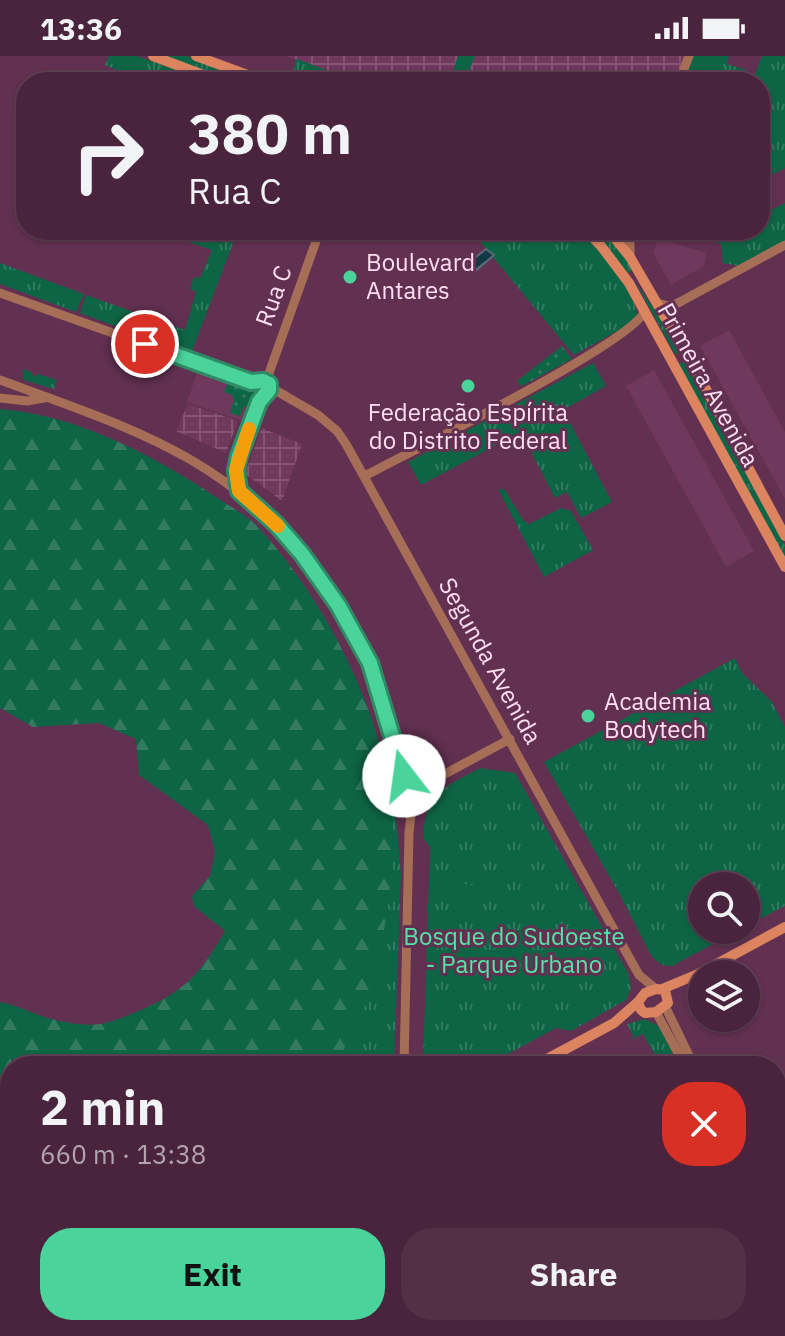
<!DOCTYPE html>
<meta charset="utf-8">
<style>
:root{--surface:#4a243c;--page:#543047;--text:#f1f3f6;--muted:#b2a4af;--line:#614156;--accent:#4ad49c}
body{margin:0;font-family:"IBM Plex Sans",sans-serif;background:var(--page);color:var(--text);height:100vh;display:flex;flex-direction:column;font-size:30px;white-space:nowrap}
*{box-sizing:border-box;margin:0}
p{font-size:26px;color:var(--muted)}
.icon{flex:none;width:44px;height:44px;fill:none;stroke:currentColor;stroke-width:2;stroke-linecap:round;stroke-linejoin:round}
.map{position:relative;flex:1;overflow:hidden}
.details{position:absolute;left:0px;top:1000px;width:786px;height:280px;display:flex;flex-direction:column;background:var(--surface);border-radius:32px 32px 0 0;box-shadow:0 2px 6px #0004,0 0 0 2px var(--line)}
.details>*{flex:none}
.top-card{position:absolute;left:16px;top:16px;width:754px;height:168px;border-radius:32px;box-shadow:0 2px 6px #0004,0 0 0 2px var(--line);background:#4a243c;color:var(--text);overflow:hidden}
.buttons{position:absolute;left:688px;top:816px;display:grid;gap:16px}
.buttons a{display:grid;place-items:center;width:72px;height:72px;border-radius:50%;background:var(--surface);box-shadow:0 2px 6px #0004,0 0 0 2px var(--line);font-size:40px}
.pin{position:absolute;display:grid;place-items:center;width:68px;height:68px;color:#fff;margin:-34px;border:4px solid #fff;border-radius:50%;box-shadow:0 2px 8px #0007}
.me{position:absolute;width:88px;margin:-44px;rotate:345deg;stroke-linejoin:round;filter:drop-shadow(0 0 6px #0008)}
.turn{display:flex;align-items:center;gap:28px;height:168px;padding:0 40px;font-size:36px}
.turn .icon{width:104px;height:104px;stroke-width:2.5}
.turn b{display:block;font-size:56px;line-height:68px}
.round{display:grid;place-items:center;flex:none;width:84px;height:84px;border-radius:32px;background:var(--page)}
.headline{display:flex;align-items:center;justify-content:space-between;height:136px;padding:0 40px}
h1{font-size:48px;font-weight:700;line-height:60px}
.primary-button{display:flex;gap:16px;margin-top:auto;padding:16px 40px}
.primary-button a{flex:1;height:92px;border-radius:32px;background:var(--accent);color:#111;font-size:32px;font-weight:700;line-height:92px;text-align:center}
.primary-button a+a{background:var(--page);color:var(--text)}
.status{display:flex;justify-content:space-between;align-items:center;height:56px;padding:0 40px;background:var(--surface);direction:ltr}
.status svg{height:22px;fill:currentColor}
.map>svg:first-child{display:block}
</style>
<div class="status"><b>13:36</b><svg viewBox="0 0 49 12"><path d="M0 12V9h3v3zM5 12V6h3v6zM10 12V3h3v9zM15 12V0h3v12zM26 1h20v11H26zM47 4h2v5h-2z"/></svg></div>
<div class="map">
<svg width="785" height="1280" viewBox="0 0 785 1280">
<defs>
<pattern id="industrial-grid" width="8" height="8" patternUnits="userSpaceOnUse" patternTransform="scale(2)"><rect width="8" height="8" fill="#70385c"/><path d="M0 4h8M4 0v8" fill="none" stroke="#855474"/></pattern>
<pattern id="grass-tufts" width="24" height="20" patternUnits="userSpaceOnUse" patternTransform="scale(2)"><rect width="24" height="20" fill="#0e6545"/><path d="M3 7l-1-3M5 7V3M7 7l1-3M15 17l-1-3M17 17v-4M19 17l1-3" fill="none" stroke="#327b60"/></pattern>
<pattern id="forest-firs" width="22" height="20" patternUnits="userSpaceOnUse" patternTransform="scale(2)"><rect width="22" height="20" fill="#0e6545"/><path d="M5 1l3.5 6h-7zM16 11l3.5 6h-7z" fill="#327b60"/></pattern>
<pattern id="garden-dots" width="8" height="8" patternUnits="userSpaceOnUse" patternTransform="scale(2)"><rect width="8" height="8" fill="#0e6545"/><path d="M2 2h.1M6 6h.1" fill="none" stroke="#327b60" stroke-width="1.8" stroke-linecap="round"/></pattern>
<pattern id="water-waves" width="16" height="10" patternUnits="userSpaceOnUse" patternTransform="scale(2)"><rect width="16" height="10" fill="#133945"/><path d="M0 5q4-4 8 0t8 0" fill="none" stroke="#365560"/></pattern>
</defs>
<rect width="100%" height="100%" fill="#623050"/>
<g fill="#70385c">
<polygon points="658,183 707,197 704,210 671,229 653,197"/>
<polygon points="729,274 785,376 785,443 700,290"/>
<polygon points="199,311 252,330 256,334 257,344 248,367 187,346"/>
<polygon points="654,314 754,495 726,511 626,330"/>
</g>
<g fill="url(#industrial-grid)">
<polygon points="286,0 686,0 677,26 360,26"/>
<polygon points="188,348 238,365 226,397 176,375"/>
<polygon points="261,372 302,388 282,445 245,418"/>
</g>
<g fill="url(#grass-tufts)">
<polygon points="109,0 137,0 177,14 172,26 145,26 105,9"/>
<polygon points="164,0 187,0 258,26 236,26"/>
<polygon points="458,0 475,0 465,26 449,26"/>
<polygon points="692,0 729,0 727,8 746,14 741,25 723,18 720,26 683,26"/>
<polygon points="762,0 785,0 785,112 760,125 760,26 752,26"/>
<polygon points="297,3 358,26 289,26"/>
<polygon points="785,147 785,185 740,210 723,207 721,188 682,174 760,174 760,160"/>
<polygon points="154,174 238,174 191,298 144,281 151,262 185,274 196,236 190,233 194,221 200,222 212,194"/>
<polygon points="484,174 629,174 626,189 632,214 625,220 639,263 574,299 477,182"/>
<polygon points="0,207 84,238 76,256 0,228"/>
<polygon points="634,224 659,260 679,295 677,298 675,298"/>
<polygon points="86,239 131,255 126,274 80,257"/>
<polygon points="135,256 147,261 141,280 128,275"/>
<polygon points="684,305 785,489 785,505 678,309"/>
<polygon points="593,307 606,330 563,354 612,446 581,462 567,436 555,442 521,376 421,429 408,406"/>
<polygon points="23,313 31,316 34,321 38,318 57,324 54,333 24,324"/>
<polygon points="498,433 505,434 523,464 529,468 561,452 571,455 593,494 544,521"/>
<polygon points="735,602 742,617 772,646 785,671 785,850 746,870 746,830 702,830 702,874 739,874 672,910 662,909 652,901 620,839 544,706"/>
<path d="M480 712 515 717 628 917 631 932 626 944 571 975 556 972 486 1010H423L430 791 423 782C425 737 445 731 480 712Z"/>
<path d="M392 755 396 762 401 818 394 1010H335C345 988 359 966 367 944 387 883 391 818 392 755Z"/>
<polygon points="644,963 659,970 680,1010 661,1010 643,978 628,985 634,981 627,968"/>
</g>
<path fill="url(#forest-firs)" d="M0 353C77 359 153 399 216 441 229 450 245 458 256 469 324 541 383 655 392 754 397 805 384 896 367 945 359 967 345 989 335 1010H10V1220L0 1221V946C22 950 42 963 65 966 97 972 107 968 136 956 183 937 200 919 225 875L194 850 192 840 210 820 215 796 208 769 139 719 136 683 99 667 33 671 0 652Z"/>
<g fill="url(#garden-dots)">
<polygon points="562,290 572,303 522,330 517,325"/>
<polygon points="229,324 252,334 255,337 251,353 244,350 240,360 230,357 234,344 232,339 224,336"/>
</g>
<g fill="#0e6545">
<polygon points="457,826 478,831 474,843 454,838"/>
<polygon points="556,880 582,887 578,901 552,893"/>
<polygon points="454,954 480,962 476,978 449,970"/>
</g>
<polygon fill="url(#water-waves)" stroke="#5a6b79" stroke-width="2" points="486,193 494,199 473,217 466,209"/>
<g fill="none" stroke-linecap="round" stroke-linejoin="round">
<g stroke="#a66e57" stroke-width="9">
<polyline points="679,26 689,0"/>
<polyline points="630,201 630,174"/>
<polyline points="0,237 251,326 261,326"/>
<polyline points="657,247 669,250 678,247 785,189"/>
<path d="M0 324C133 373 237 403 322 526 340 552 359 580 371 610 385 646 392 684 404 720L412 737V749L402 752 397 746V732L401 728 408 729"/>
<polyline points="263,325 268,320 320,174"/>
<polyline points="270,331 318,359 337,375 346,388 635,912 639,919 656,933"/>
<polyline points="0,342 27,345 44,342"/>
<path d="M365 420C411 395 630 288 645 255"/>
<polyline points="229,427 259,346 264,338"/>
<polyline points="411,732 428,727 510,683"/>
<polyline points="665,950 694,1010"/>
<polyline points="656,956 685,1010"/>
<polyline points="404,1010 409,777 412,749"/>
<polyline points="776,1156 785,1172"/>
<polyline points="776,1174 785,1190"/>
<polyline points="776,1246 785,1241"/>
<polyline points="501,1270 506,1280"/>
<polyline points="714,1280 732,1270"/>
</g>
<g stroke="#dc835f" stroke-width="10">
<polyline points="153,0 222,26"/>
<polyline points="196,0 267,26"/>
<polyline points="586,174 601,190 629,227 785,511"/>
<polyline points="608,174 630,201 699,320 785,480"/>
<polygon points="656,933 665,934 668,947 656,956 645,957 641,954 638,946 645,937"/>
<polyline points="662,933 698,918 785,871"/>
<polyline points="534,1010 614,967 638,946"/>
<polyline points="0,1237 10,1236"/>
</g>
</g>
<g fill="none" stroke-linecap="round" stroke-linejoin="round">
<defs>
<polyline id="route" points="145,288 251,326 263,325 269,328 269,334 259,346 239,400 236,414 239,435 276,468 302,498 338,549 370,607 404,720"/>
</defs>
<use href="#route" stroke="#308a65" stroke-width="20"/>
<use href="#route" stroke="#4ad49c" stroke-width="14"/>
<polyline stroke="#f59e0b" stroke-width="14" points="249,373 236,414 239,435 278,470"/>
</g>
<g fill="#4ad49c" stroke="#623050" stroke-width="3">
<circle cx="350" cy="221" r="8"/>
<circle cx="468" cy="330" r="8"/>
<circle cx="588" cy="660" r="8"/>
</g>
<g text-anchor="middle" stroke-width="6" stroke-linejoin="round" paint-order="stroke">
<g font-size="24" fill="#ffdff1" stroke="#623050" text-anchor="start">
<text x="366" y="215">Boulevard<tspan x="366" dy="28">Antares</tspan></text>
<text x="468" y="365" text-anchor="middle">Federação Espírita<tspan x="468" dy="28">do Distrito Federal</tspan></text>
<text x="604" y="654">Academia<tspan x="604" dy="28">Bodytech</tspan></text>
</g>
<g font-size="24" fill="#ffdff1" stroke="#623050">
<text transform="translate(274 240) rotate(-70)" y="8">Rua C</text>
<text transform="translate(708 329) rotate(61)" y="8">Primeira Avenida</text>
<text transform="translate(490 605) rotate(61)" y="8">Segunda Avenida</text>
</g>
<g font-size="24" fill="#56e3a8" stroke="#623050">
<text x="514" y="889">Bosque do Sudoeste<tspan x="514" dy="28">- Parque Urbano</tspan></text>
</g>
</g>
</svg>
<div class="buttons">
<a><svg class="icon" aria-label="search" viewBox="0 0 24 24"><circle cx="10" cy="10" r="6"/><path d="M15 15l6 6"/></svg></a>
<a><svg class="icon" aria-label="layers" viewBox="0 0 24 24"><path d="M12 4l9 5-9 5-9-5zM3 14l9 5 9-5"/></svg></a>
</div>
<div class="pin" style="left:145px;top:288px;background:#d93025"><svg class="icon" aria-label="arrive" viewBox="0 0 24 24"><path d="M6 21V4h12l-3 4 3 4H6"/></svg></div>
<svg class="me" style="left:404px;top:720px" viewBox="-20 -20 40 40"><circle r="19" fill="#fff"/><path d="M0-13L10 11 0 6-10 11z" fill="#4ad49c"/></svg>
<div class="top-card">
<div class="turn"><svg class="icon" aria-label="right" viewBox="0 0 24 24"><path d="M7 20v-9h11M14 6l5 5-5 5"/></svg><div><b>380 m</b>Rua C</div></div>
</div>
<section class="details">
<div class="headline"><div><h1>2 min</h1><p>660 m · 13:38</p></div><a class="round" style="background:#d93025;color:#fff"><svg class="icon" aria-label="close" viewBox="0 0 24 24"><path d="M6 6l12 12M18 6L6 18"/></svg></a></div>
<div class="primary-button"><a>Exit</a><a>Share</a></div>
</section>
</div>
